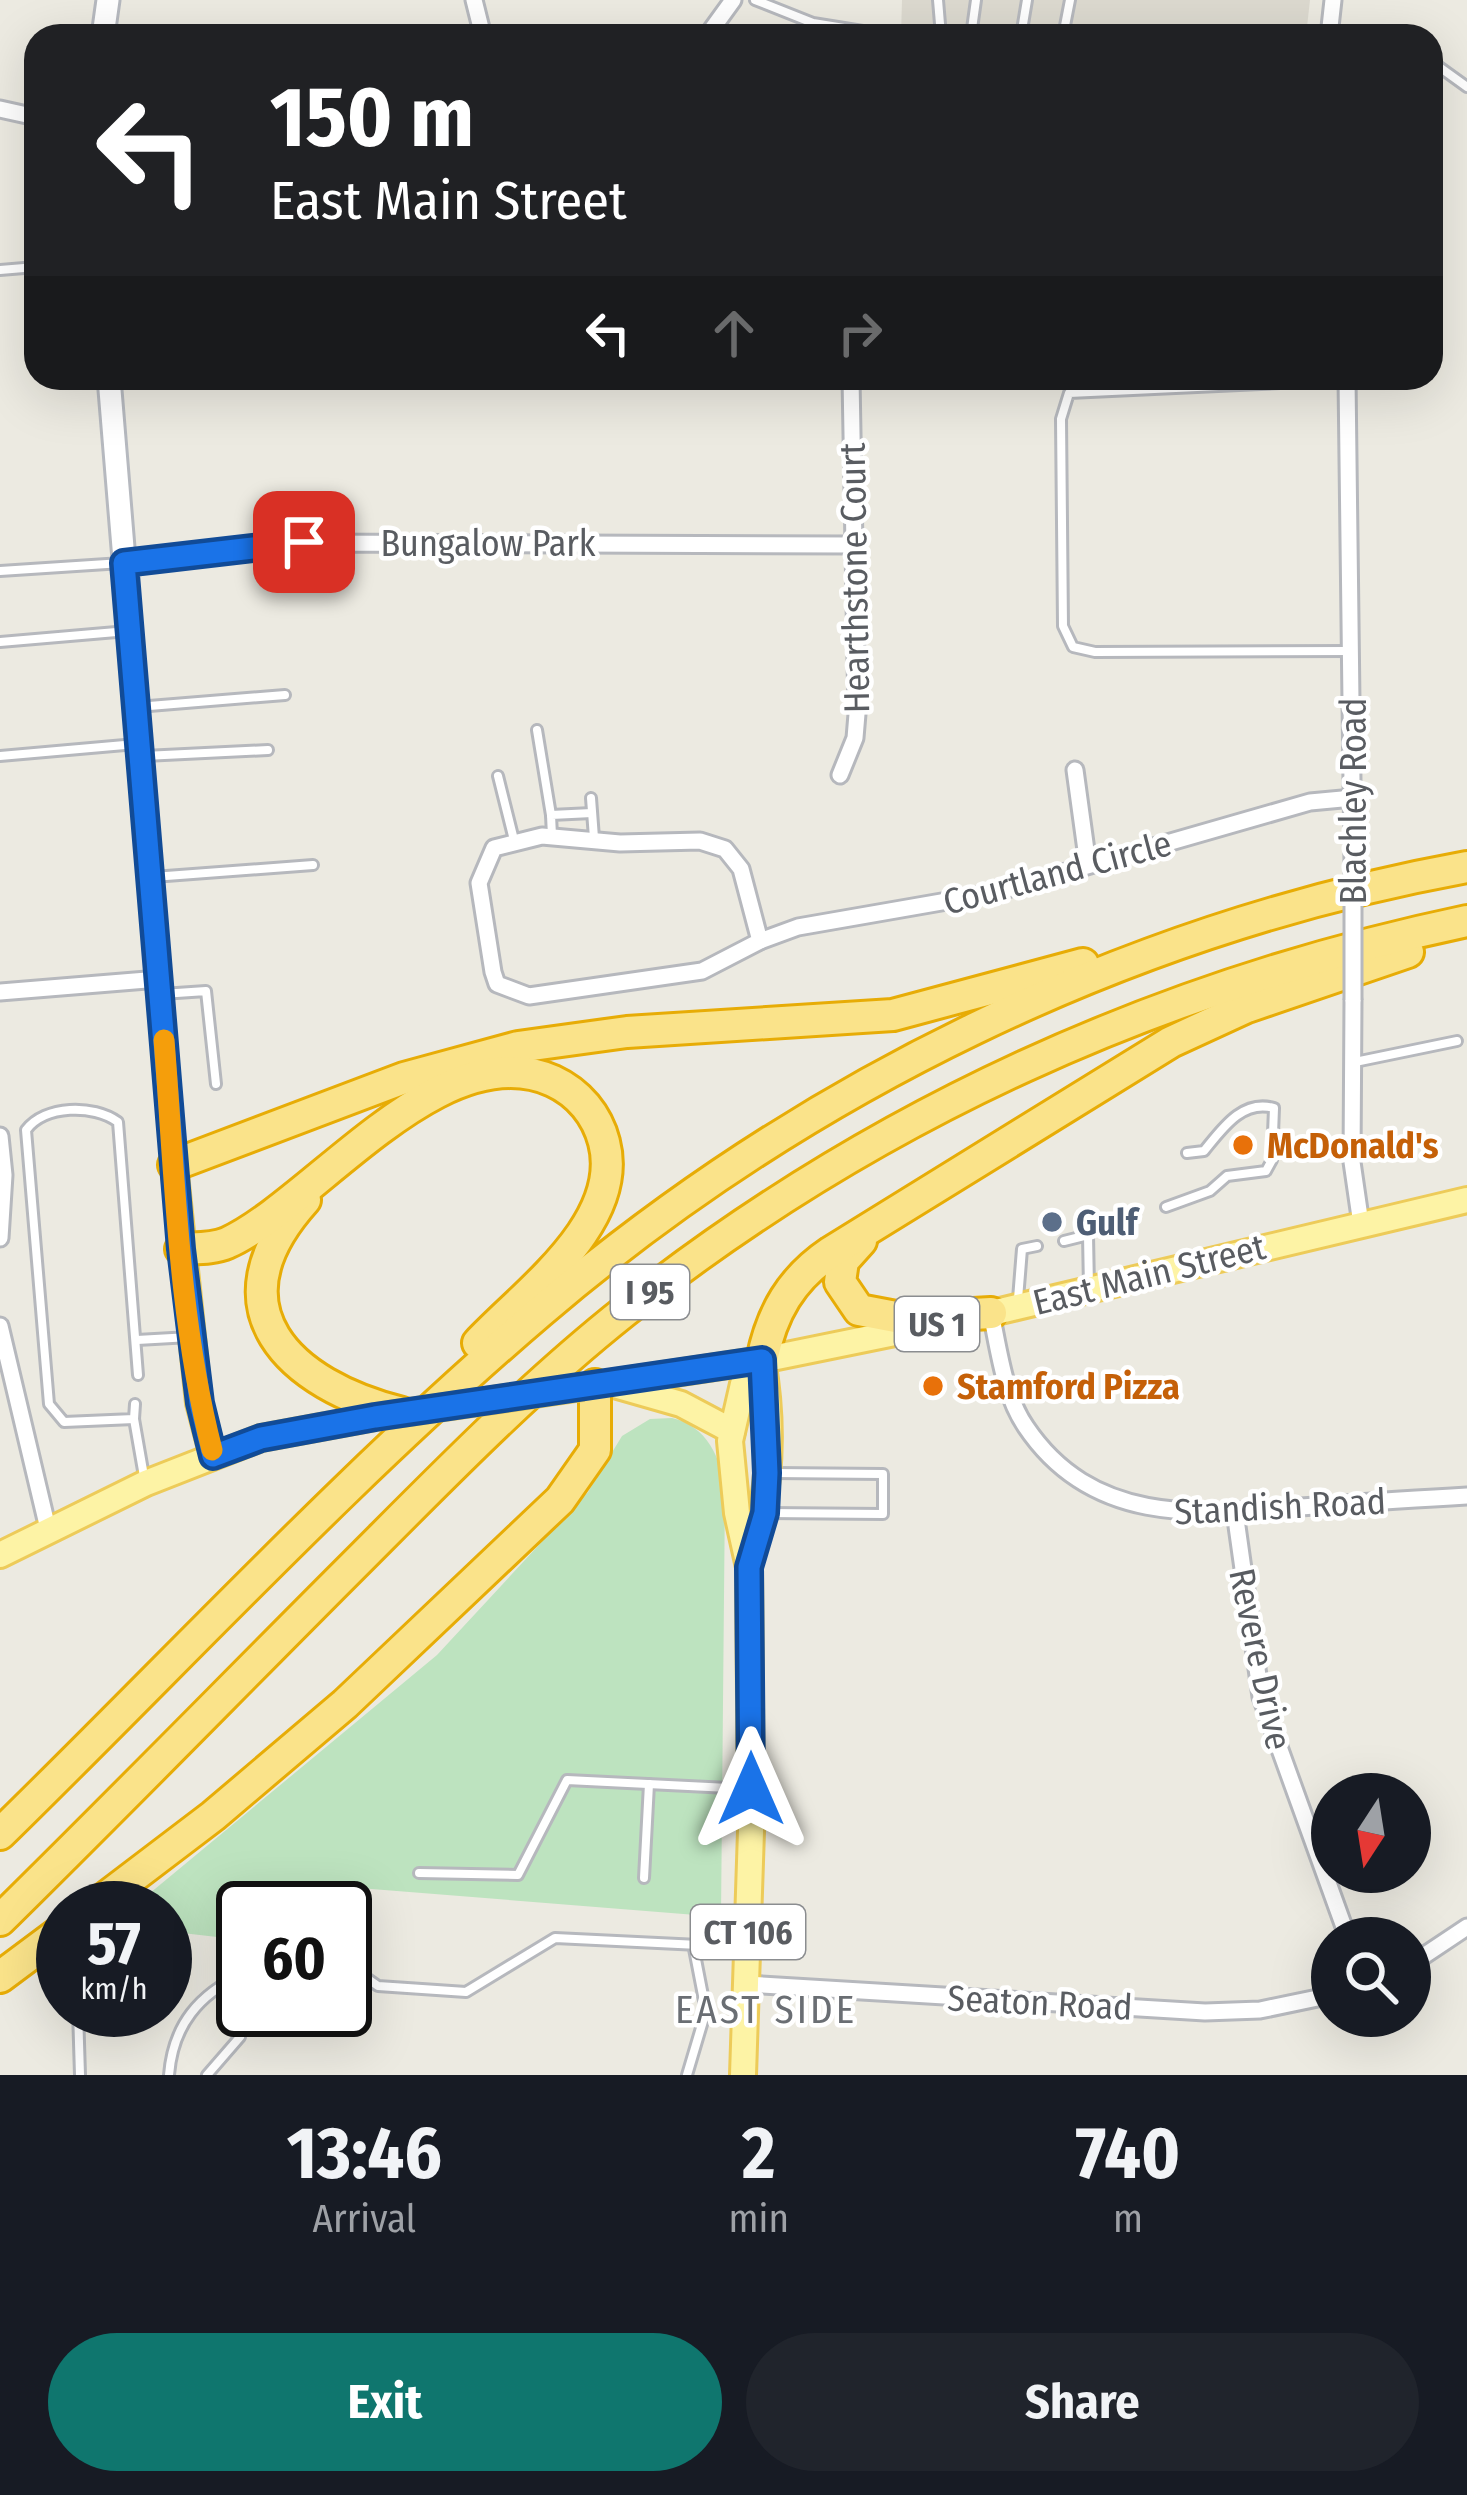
<!DOCTYPE html>
<style>
:root{--surface:#171b24;--page:#20242c;--text:#f1f3f6;--muted:#9ea1a6;--accent:#0f766e}
body{margin:0;font-family:"Fira Sans Condensed",sans-serif;background:var(--page);color:var(--text);height:100vh;display:flex;flex-direction:column;font-size:45px;white-space:nowrap}
*{box-sizing:border-box;margin:0}
p{font-size:39px;color:var(--muted)}
.icon{flex:none;width:66px;height:66px;fill:none;stroke:currentColor;stroke-width:2;stroke-linecap:round;stroke-linejoin:round}
.map{position:relative;height:2075px;overflow:hidden}
.sheet{display:flex;flex-direction:column;background:var(--surface);flex:1}
.sheet>*{flex:none}
.banner{position:absolute;left:24px;top:24px;width:1419px;height:366px;border-radius:36px;box-shadow:0 12px 48px #0002;background:#202124;color:#fff;overflow:hidden}
.needle{width:78px;rotate:192deg}
.buttons{position:absolute;left:1311px;top:1773px;display:grid;gap:24px}
.buttons a{display:grid;place-items:center;width:120px;height:120px;border-radius:50%;background:var(--surface);box-shadow:0 12px 48px #0002;font-size:60px}
.speed{position:absolute;left:36px;top:1881px;display:flex;gap:24px;font-size:60px;font-weight:700;text-align:center}
.speed>*{display:grid;place-content:center;width:156px;height:156px;border-radius:50%;background:var(--surface);box-shadow:0 12px 48px #0002;line-height:1}
.speed small{font-size:30px;font-weight:400}
.speed .limit{border:6px solid #111;border-radius:18px;background:#fff;color:#111}
.pin{position:absolute;display:grid;place-items:center;width:102px;height:102px;color:#fff;margin:-51px;border-radius:24px;box-shadow:0 6px 18px #0006}
.me{position:absolute;width:132px;margin:-66px;rotate:0deg;stroke-linejoin:round;filter:drop-shadow(0 0 9px #0008)}
.turn{display:flex;align-items:center;gap:42px;height:252px;padding:0 48px;font-size:54px}
.turn .icon{width:156px;height:156px;stroke-width:2.5}
.turn b{display:block;font-size:84px;line-height:102px}
.lanes{display:flex;align-items:center;height:114px;padding:0 48px;background:#0003;justify-content:center;gap:60px;direction:ltr}
.lanes .off{opacity:.35}
.eta{display:flex;justify-content:space-evenly;align-items:center;height:204px;text-align:center}
.eta b{font-size:72px;font-weight:700;line-height:84px}
.button{display:flex;gap:24px;margin-top:auto;padding:24px 48px}
.button a{flex:1;height:138px;border-radius:72px;background:var(--accent);color:#fff;font-size:48px;font-weight:700;line-height:138px;text-align:center}
.button a+a{background:var(--page);color:var(--text)}
.map>svg:first-child{display:block}
</style>
<div class="map">
<svg width="1467" height="2075" viewBox="0 0 1467 2075">
<rect width="100%" height="100%" fill="#eceae1"/>
<polygon fill="#dcd9cf" points="902,0 1310,0 1306,36 901,36"/>
<path fill="#bde3bf" d="M672 1418C707 1426 721 1458 725 1490L721 1917 359 1888 346 1951 345 1908H243V1940L165 1931V1908H132L437 1655 588 1492 622 1436 650 1419Z"/>
<g fill="none" stroke-linecap="round" stroke-linejoin="round">
<defs>
<g id="service">
<polyline points="755,0 813,23 869,32"/>
<polyline points="938,0 941,36"/>
<polyline points="971,36 976,0"/>
<polyline points="1021,36 1027,0"/>
<polyline points="1063,36 1070,0"/>
<polyline points="1431,61 1467,87"/>
<polyline points="0,270 36,267"/>
<polyline points="1347,380 1069,393 1061,419 1063,626 1073,647 1095,652 1351,651"/>
<polyline points="0,571 122,563"/>
<polyline points="0,642 128,631"/>
<polyline points="137,707 285,695"/>
<polyline points="537,730 551,815"/>
<polyline points="0,756 136,744"/>
<polyline points="144,756 268,750"/>
<polyline points="498,776 514,840"/>
<polyline points="591,798 594,838"/>
<polyline points="552,836 551,815 592,813"/>
<polyline points="153,877 313,865"/>
<polyline points="162,994 206,991 216,1084"/>
<polyline points="1355,1062 1457,1041"/>
<path d="M1166 1207 1210 1191 1227 1176 1266 1171 1272 1160 1274 1108C1242 1099 1222 1129 1204 1151L1187 1153"/>
<polyline points="1064,1241 1088,1235 1089,1288"/>
<polyline points="1018,1299 1022,1249 1037,1246"/>
<polyline points="137,1340 190,1337"/>
<path d="M135 1404 134 1419 64 1422 49 1404 26 1130C45 1105 93 1104 118 1122L138 1375"/>
<polyline points="134,1419 145,1482"/>
<polyline points="767,1513 883,1514 883,1474 773,1473"/>
<polyline points="419,1873 518,1875 567,1780 749,1789"/>
<polyline points="644,1878 649,1784"/>
<polyline points="345,1963 378,1986 466,1992 555,1938 740,1947"/>
<polyline points="78,2010 80,2075"/>
<path d="M169 2075C173 2025 199 1994 243 1974"/>
<polyline points="207,2075 240,2037"/>
<polyline points="687,2075 706,2011 694,1949"/>
</g>
<g id="minor">
<polyline points="474,0 483,36"/>
<polyline points="707,36 733,0"/>
<polyline points="1329,36 1333,0"/>
<polyline points="0,109 36,117"/>
<polyline points="1347,378 1353,863"/>
<polyline points="124,563 305,543 853,545"/>
<polyline points="1075,770 1088,865"/>
<polyline points="840,775 855,738 857,714 851,378"/>
<polygon points="542,836 620,843 700,841 725,849 741,869 760,941 702,971 529,996 497,984 493,972 479,883 494,848"/>
<polyline points="760,941 798,927 993,893 1310,802 1353,798"/>
<polyline points="0,992 159,979"/>
<polyline points="1353,1000 1352,1162 1361,1224"/>
<polyline points="0,1136 4,1175 0,1238"/>
<path d="M991 1313C999 1351 1004 1395 1026 1427 1092 1525 1198 1515 1301 1507 1356 1503 1412 1499 1467 1496"/>
<polyline points="0,1326 49,1533"/>
<polyline points="1235,1512 1261,1697 1348,1938"/>
<polyline points="1410,1965 1467,1927"/>
<polyline points="746,1984 1205,2012 1260,2010 1332,1995"/>
</g>
<g id="secondary">
<polyline points="103,36 108,0"/>
<polyline points="109,378 174,1165"/>
</g>
<g id="primary">
<polyline points="174,1165 199,1403 213,1456"/>
<polyline points="975,1317 1467,1200"/>
<polyline points="618,1386 681,1404 732,1431"/>
<polyline points="583,1387 762,1360 929,1326"/>
<polyline points="0,1555 146,1483 261,1438 375,1417"/>
<path d="M749 1564C770 1498 774 1428 762 1360"/>
<polyline points="743,2075 751,1831 749,1567 737,1513 730,1441 743,1384 762,1360"/>
</g>
<g id="motorway">
<polyline points="174,1165 404,1078 518,1047 627,1032 893,1015 1083,964"/>
<path d="M305 1200C208 1308 289 1385 402 1413"/>
<polyline points="861,1241 843,1261 840,1282 859,1310 901,1318 991,1313"/>
<path d="M181 1249C196 1248 213 1249 227 1243 316 1202 441 1031 553 1081 579 1093 597 1115 604 1142 625 1222 526 1292 478 1343"/>
<path d="M762 1360C772 1312 791 1279 831 1252L1171 1042 1247 1007 1408 952"/>
<path d="M0 1834C178 1660 350 1474 540 1312 802 1088 1127 929 1467 867"/>
<polyline points="92,1908 213,1816 345,1704 560,1500 595,1450 595,1385"/>
<path d="M0 1920C119 1803 235 1684 353 1566 441 1478 528 1388 625 1311 873 1115 1158 986 1467 921"/>
<polyline points="0,1977 63,1930"/>
</g>
</defs>
<use href="#service" stroke="#b6b8bd" stroke-width="14"/>
<use href="#minor" stroke="#b6b8bd" stroke-width="21"/>
<use href="#secondary" stroke="#b6b9bf" stroke-width="27"/>
<use href="#primary" stroke="#edcb59" stroke-width="30"/>
<use href="#motorway" stroke="#e7ac06" stroke-width="36"/>
<use href="#service" stroke="#fff" stroke-width="8"/>
<use href="#minor" stroke="#fff" stroke-width="15"/>
<use href="#secondary" stroke="#fff" stroke-width="21"/>
<use href="#primary" stroke="#fdf3a5" stroke-width="24"/>
<use href="#motorway" stroke="#fae38a" stroke-width="30"/>
<defs>
<polyline id="minor-bridge" points="1353,863 1353,1000"/>
<polyline id="primary-bridge" points="375,1417 583,1387"/>
</defs>
<use href="#minor-bridge" stroke="#b6b8bd" stroke-width="21" stroke-linecap="butt"/>
<use href="#primary-bridge" stroke="#edcb59" stroke-width="30" stroke-linecap="butt"/>
<use href="#minor-bridge" stroke="#fff" stroke-width="15"/>
<use href="#primary-bridge" stroke="#fdf3a5" stroke-width="24"/>
</g>
<g fill="none" stroke-linecap="round" stroke-linejoin="round">
<defs>
<polyline id="route" points="304,542 124,563 181,1249 200,1403 213,1456 261,1438 375,1417 762,1360 767,1473 765,1513 749,1567 751,1789"/>
</defs>
<use href="#route" stroke="#114b97" stroke-width="30"/>
<use href="#route" stroke="#1a73e8" stroke-width="21"/>
<path stroke="#f59e0b" stroke-width="21" d="M164 1040C175 1176 178 1318 212 1450"/>
</g>
<g fill="#e8710a" stroke="#fff" stroke-width="4.5">
<circle cx="1243" cy="1145" r="12"/>
<circle cx="933" cy="1386" r="12"/>
</g>
<circle fill="#5c6f8a" stroke="#fff" stroke-width="4.5" cx="1052" cy="1222" r="12"/>
<g text-anchor="middle" stroke-width="9" stroke-linejoin="round" paint-order="stroke">
<g fill="#fff" stroke="#8b8d90" stroke-width="3">
<rect x="611" y="1265" width="78" height="54" rx="9"/>
<rect x="895" y="1297" width="84" height="54" rx="9"/>
<rect x="691" y="1905" width="114" height="54" rx="9"/>
</g>
<g font-size="33" font-weight="bold" fill="#595c61">
<text x="650" y="1304">I 95</text>
<text x="937" y="1336">US 1</text>
<text x="748" y="1944">CT 106</text>
</g>
<g font-size="36" fill="#595c61" stroke="#fff">
<text x="488" y="556">Bungalow Park</text>
<text transform="translate(854 578) rotate(-91)" y="13">Hearthstone Court</text>
<text transform="translate(1353 801) rotate(-90)" y="13">Blachley Road</text>
<text transform="translate(1057 872) rotate(-15)" y="13">Courtland Circle</text>
<text transform="translate(1149 1274) rotate(-14)" y="13">East Main Street</text>
<text transform="translate(1280 1506) rotate(-3)" y="13">Standish Road</text>
<text transform="translate(1261 1659) rotate(78)" y="13">Revere Drive</text>
<text transform="translate(1040 2002) rotate(3)" y="13">Seaton Road</text>
</g>
<g font-size="36" font-weight="bold" fill="#c56008" stroke="#fff" text-anchor="start">
<text x="1267" y="1158">McDonald's</text>
<text x="957" y="1399">Stamford Pizza</text>
</g>
<g font-size="36" font-weight="bold" fill="#4e5e75" stroke="#fff" text-anchor="start">
<text x="1076" y="1235">Gulf</text>
</g>
<g font-size="39" letter-spacing="3" fill="#6a6e73" stroke="#fff">
<text x="766" y="2023">EAST SIDE</text>
</g>
</g>
</svg>
<div class="buttons">
<a><svg class="needle" viewBox="-14 -14 28 28"><path d="M0-13l5 13h-10z" fill="#e53935"/><path d="M0 13l5-13h-10z" fill="#9ea1a6"/></svg></a>
<a><svg class="icon" aria-label="search" viewBox="0 0 24 24"><circle cx="10" cy="10" r="6"/><path d="M15 15l6 6"/></svg></a>
</div>
<div class="speed"><div>57<small>km/h</small></div><div class="limit">60</div></div>
<div class="pin" style="left:304px;top:542px;background:#d93025"><svg class="icon" aria-label="arrive" viewBox="0 0 24 24"><path d="M6 21V4h12l-3 4 3 4H6"/></svg></div>
<svg class="me" style="left:751px;top:1789px" viewBox="-20 -20 40 40"><path d="M0-17L14 15 0 8-14 15z" fill="#1a73e8" stroke="#fff" stroke-width="4"/></svg>
<div class="banner">
<div class="turn"><svg class="icon" aria-label="left" viewBox="0 0 24 24"><path d="M17 20v-9H6M10 6l-5 5 5 5"/></svg><div><b>150 m</b>East Main Street</div></div>
<div class="lanes"><svg class="icon" aria-label="left" viewBox="0 0 24 24"><path d="M17 20v-9H6M10 6l-5 5 5 5"/></svg><svg class="icon off" aria-label="ahead" viewBox="0 0 24 24"><path d="M12 20V5M6 11l6-6 6 6"/></svg><svg class="icon off" aria-label="right" viewBox="0 0 24 24"><path d="M7 20v-9h11M14 6l5 5-5 5"/></svg></div>
</div>
</div>
<section class="sheet">
<div class="eta">
<div><b>13:46</b><p>Arrival</p></div>
<div><b>2</b><p>min</p></div>
<div><b>740</b><p>m</p></div>
</div>
<div class="button"><a>Exit</a><a>Share</a></div>
</section>
